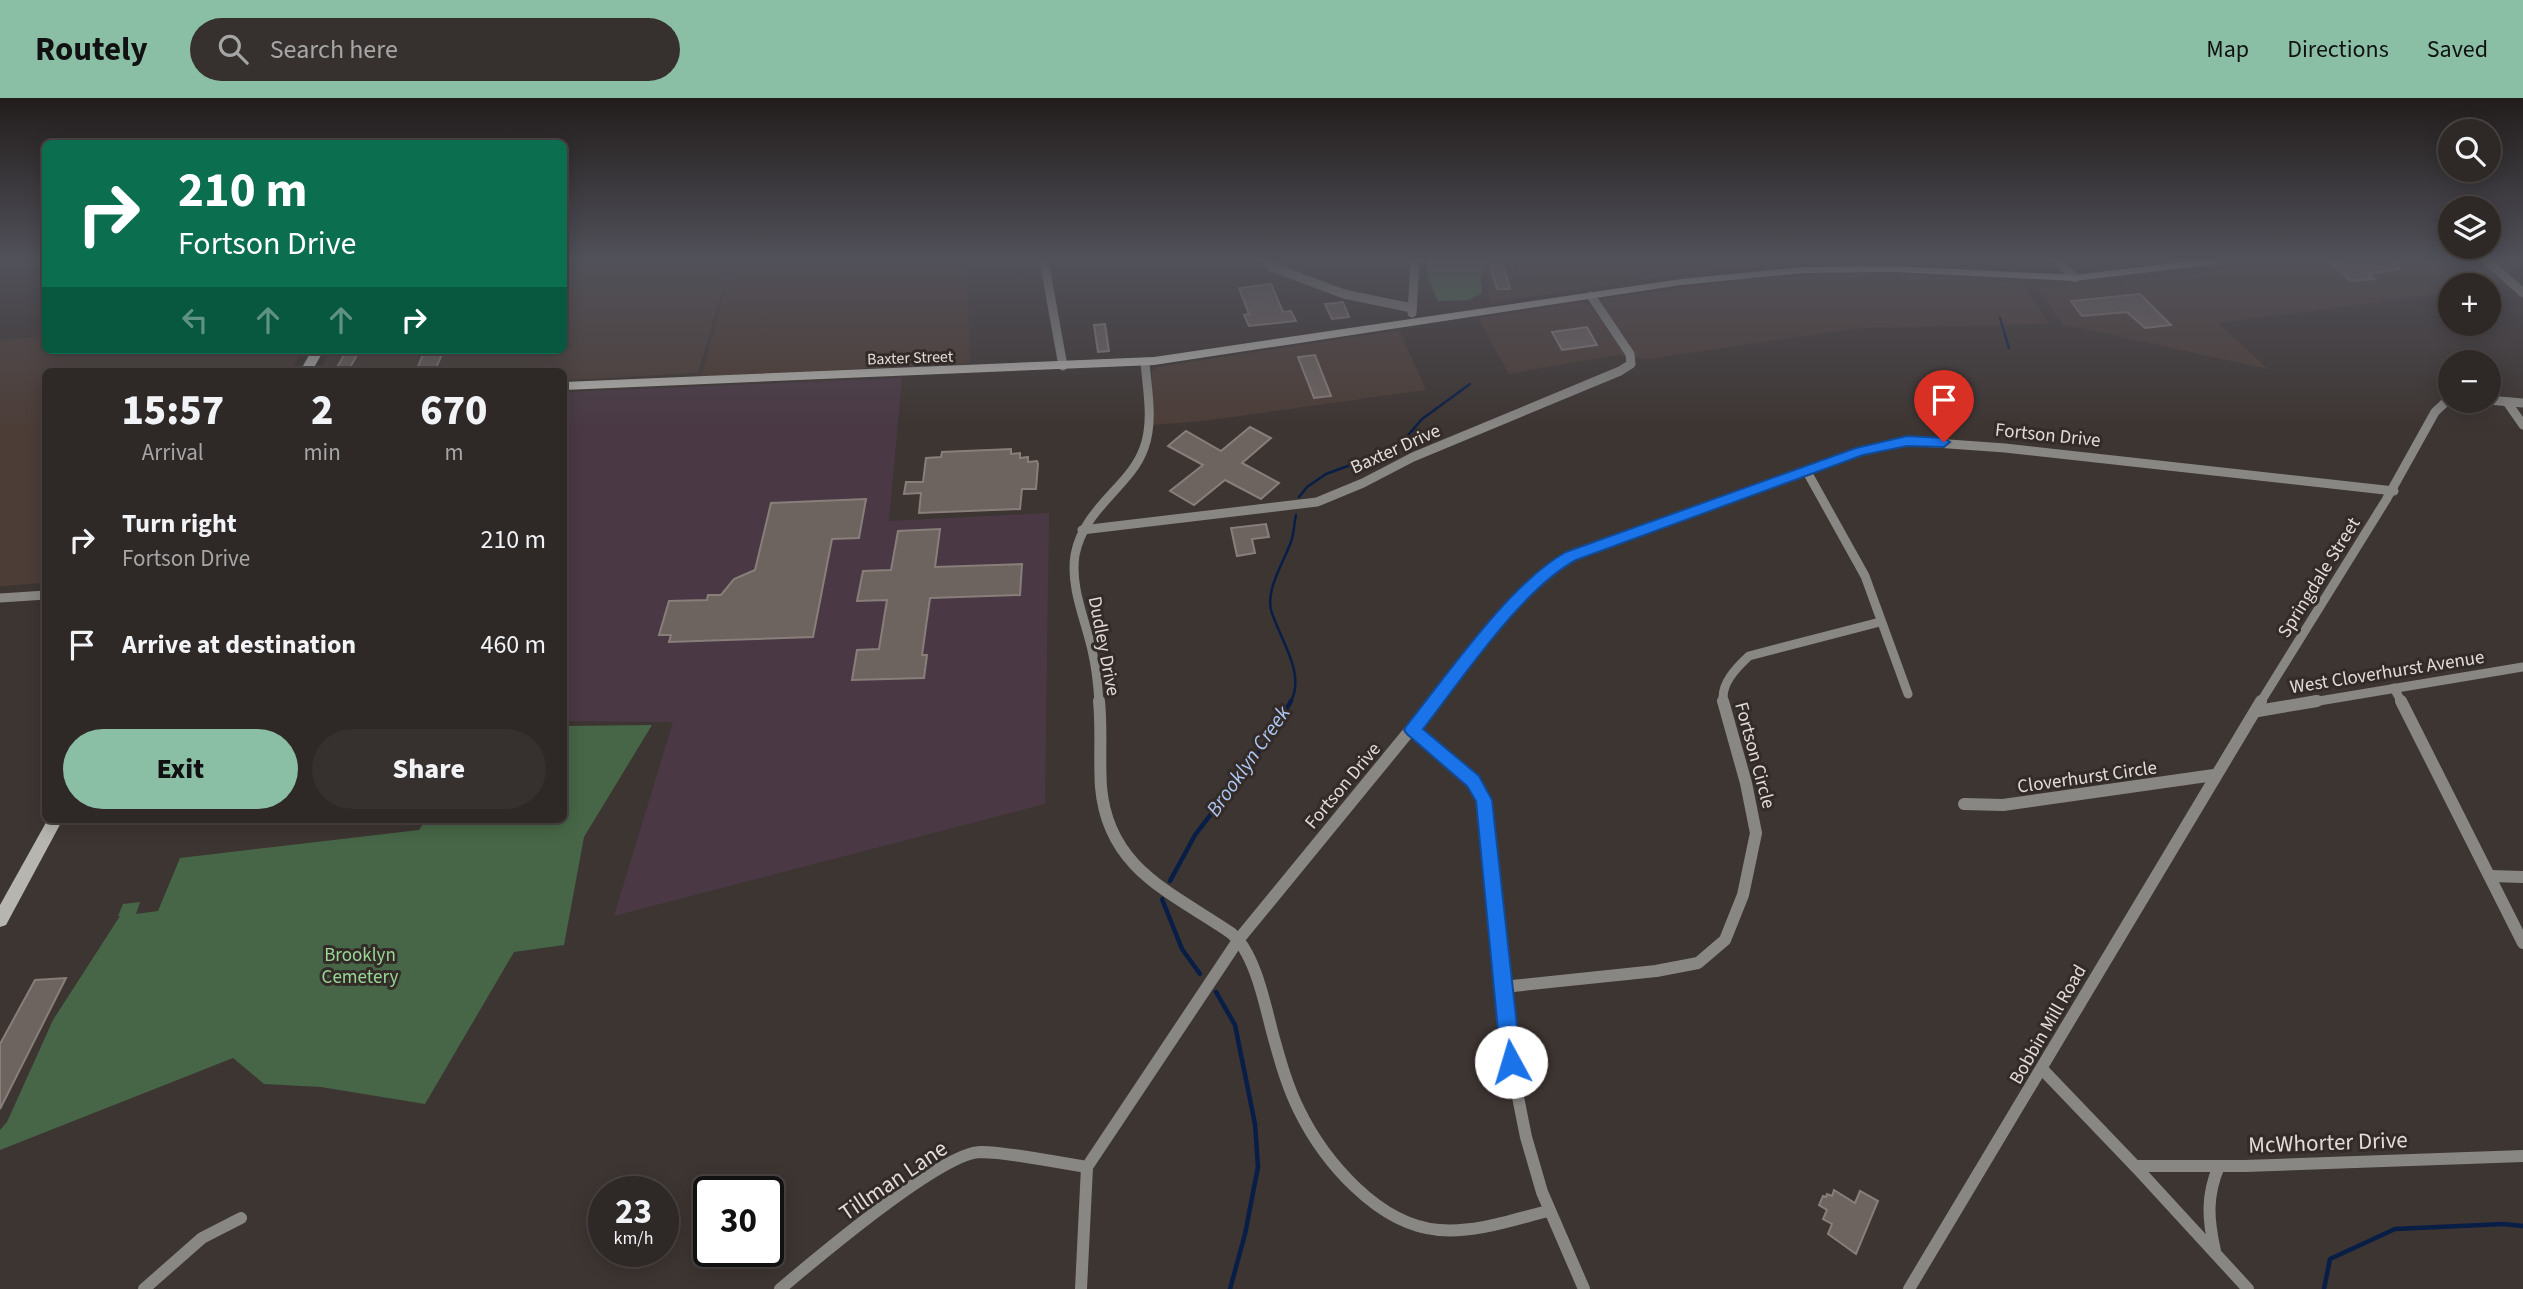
<!DOCTYPE html>
<meta charset="utf-8">
<style>
:root{--surface:#2e2826;--page:#36302e;--text:#f1f3f6;--muted:#a7a6a7;--line:#494443;--accent:#8abfa5}
body{margin:0;font-family:"Source Sans 3",sans-serif;background:var(--page);color:var(--text);height:100vh;display:flex;flex-direction:column;font-size:26px;white-space:nowrap}
*{box-sizing:border-box;margin:0}
p{font-size:23px;color:var(--muted)}
.icon{flex:none;width:38px;height:38px;fill:none;stroke:currentColor;stroke-width:2;stroke-linecap:round;stroke-linejoin:round}
.map{position:relative;flex:1;overflow:hidden}
.details{position:absolute;left:42px;top:270px;width:525px;height:455px;display:flex;flex-direction:column;background:var(--surface);border-radius:10px;box-shadow:0 4px 18px #0003,0 0 0 2px var(--line)}
.details>*{flex:none}
.top-card{position:absolute;left:42px;top:42px;width:525px;height:214px;border-radius:10px;box-shadow:0 4px 18px #0003,0 0 0 2px var(--line);background:#0b6e4f;color:#fff;overflow:hidden}
.controls{position:absolute;left:2438px;top:21px;display:grid;gap:14px}
.controls a{display:grid;place-items:center;width:63px;height:63px;border-radius:50%;background:var(--surface);box-shadow:0 4px 18px #0003,0 0 0 2px var(--line);font-size:35px}
.speed{position:absolute;left:588px;top:1078px;display:flex;gap:14px;font-size:35px;font-weight:700;text-align:center}
.speed>*{display:grid;place-content:center;width:91px;height:91px;border-radius:50%;background:var(--surface);box-shadow:0 4px 18px #0003,0 0 0 2px var(--line);line-height:1}
.speed small{font-size:18px;font-weight:400}
.speed .limit{border:4px solid #111;border-radius:10px;background:#fff;color:#111}
.pin{position:absolute;display:grid;place-items:center;width:60px;height:60px;color:#fff;margin:-72px -30px;border-radius:50% 50% 50% 0;rotate:-45deg;box-shadow:0 0 7px #0007}
.pin .icon{rotate:45deg}
.me{position:absolute;width:77px;margin:-38px;rotate:354deg;stroke-linejoin:round;filter:drop-shadow(0 0 5px #0008)}
.turn{display:flex;align-items:center;gap:24px;height:147px;padding:0 21px;font-size:32px}
.turn .icon{width:91px;height:91px;stroke-width:2.5}
.turn b{display:block;font-size:49px;line-height:60px}
.lanes{display:flex;align-items:center;height:66px;padding:0 21px;background:#0003;justify-content:center;gap:35px;direction:ltr}
.lanes .off{opacity:.35}
.eta{display:flex;justify-content:space-evenly;align-items:center;height:119px;text-align:center}
.eta b{font-size:42px;font-weight:800;line-height:49px}
.button{display:flex;gap:14px;margin-top:auto;padding:14px 21px}
.button a{flex:1;height:80px;border-radius:42px;background:var(--accent);color:#111;font-size:28px;font-weight:800;line-height:80px;text-align:center}
.button a+a{background:var(--page);color:var(--text)}
ul{padding:0;list-style:none}
li{display:flex;align-items:center;gap:21px;height:105px;padding:0 21px}
li div{flex:1}
li b{display:block;font-size:26px}
li em{font-style:normal}
header{display:flex;align-items:center;gap:42px;box-sizing:border-box;height:98px;padding:0 35px;background:var(--accent);color:#111}
header strong{font-size:33px}
nav{display:flex;gap:38px;margin-inline-start:auto;font-size:24px}
.search{width:490px;height:63px;background:var(--page);display:flex;align-items:center;gap:18px;box-sizing:border-box;padding:0 24px;border-radius:38px;color:var(--muted);font-size:26px}
.map>svg:first-child{display:block}
</style>
<header>
<strong>Routely</strong>
<div class="search"><svg class="icon" aria-label="search" viewBox="0 0 24 24"><circle cx="10" cy="10" r="6"/><path d="M15 15l6 6"/></svg>Search here</div>
<nav><a>Map</a><a>Directions</a><a>Saved</a></nav>
</header>
<div class="map">
<svg width="2523" height="1191" viewBox="0 0 2523 1191">
<rect width="100%" height="100%" fill="#3d3532"/>
<g fill="#4c3d37">
<polygon points="564,163 731,163 698,275 564,282 564,273 319,273 330,252 564,252"/>
<polygon points="1488,163 1792,163 1792,164 1672,177 1490,205 1482,164"/>
<polygon points="2283,163 2473,163 2502,185 2450,187 2450,194 2425,198 2218,225 2268,271 2062,226 2037,190 2168,179"/>
<polygon points="1846,176 1919,177 2022,185 2049,226 1861,230 1648,261 1635,259 1600,206 1603,201 1686,189 1760,180"/>
<polygon points="1584,204 1595,214 1626,258 1615,257 1509,276 1478,220"/>
<polygon points="1399,232 1426,292 1204,323 1152,327 1152,273 1157,269"/>
<polygon points="45,238 46,252 303,252 290,273 46,273 45,485 0,488 0,243"/>
</g>
<polygon fill="#4a3944" points="902,280 889,423 1049,415 1045,706 614,818 673,624 564,623 564,294"/>
<polygon fill="#4c3a31" points="733,163 967,163 970,265 701,279"/>
<polygon fill="#476647" points="652,627 584,739 564,847 514,854 425,1006 321,989 264,986 233,960 0,1052 0,1032 7,1024 53,922 120,818 118,818 123,806 140,804 136,816 158,813 180,760 419,732 426,721 564,721 564,628"/>
<polygon fill="#467146" points="1428,163 1488,163 1481,179 1482,195 1468,202 1438,203 1427,179"/>
<g fill="none" stroke-linecap="round" stroke-linejoin="round">
<g stroke="#081e47" stroke-width="2.5">
<polyline points="1516,170 1517,163"/>
<polyline points="2000,220 2009,250"/>
<polyline points="1299,399 1307,389 1326,376 1397,350 1422,321 1470,286"/>
<path d="M1290 605C1307 576 1279 540 1271 512 1266 491 1284 463 1291 444 1294 435 1294 426 1296 417"/>
</g>
<g stroke="#081e47" stroke-width="4.5">
<polyline points="1170,783 1195,737 1273,635 1291,603"/>
<polyline points="1162,801 1182,851 1200,876"/>
<polyline points="1216,894 1235,927 1255,1026 1258,1069 1245,1136 1230,1191"/>
<polyline points="2324,1191 2330,1161 2395,1131 2503,1126 2523,1128"/>
</g>
</g>
<g fill="#6d635f" stroke="#887e7a" stroke-width="2">
<polygon points="2343,163 2391,163 2400,171 2368,176 2374,181 2351,183 2332,166"/>
<polygon points="1503,167 1510,191 1497,191 1490,168"/>
<polygon points="1271,186 1283,214 1291,213 1296,223 1249,228 1244,217 1249,216 1239,190"/>
<polygon points="2140,196 2171,227 2145,230 2127,214 2082,218 2071,203"/>
<polygon points="1343,204 1349,219 1332,221 1325,206"/>
<polygon points="1105,226 1109,253 1098,254 1094,227"/>
<polygon points="1587,229 1597,247 1562,252 1552,234"/>
<polygon points="347,252 360,252 348,273 335,273"/>
<polygon points="425,252 444,252 435,272 416,273"/>
<polygon points="1315,257 1331,298 1314,300 1298,259"/>
<polygon points="1250,329 1271,340 1242,365 1279,385 1261,401 1225,382 1194,407 1170,393 1203,367 1168,348 1175,342 1186,333 1221,353"/>
<polygon points="1011,351 1011,356 1020,355 1020,360 1028,359 1028,364 1037,363 1038,366 1036,391 1022,391 1020,411 919,415 921,395 904,396 906,384 923,384 926,360 941,359 942,354"/>
<polygon points="866,401 859,440 832,441 813,539 669,544 671,537 659,537 669,503 707,502 708,497 721,497 734,481 755,472 771,405"/>
<polygon points="1266,426 1269,439 1252,441 1255,455 1237,458 1231,430"/>
<polygon points="940,431 935,469 1022,466 1020,497 930,500 922,557 927,557 924,580 852,582 857,552 879,551 887,502 857,503 863,473 891,472 898,433"/>
<polygon points="66,880 0,1011 0,946 35,882"/>
<polygon points="1834,1092 1855,1105 1860,1093 1878,1103 1856,1156 1828,1136 1832,1126 1823,1121 1827,1112 1819,1107 1823,1098 1826,1099 1827,1096 1832,1098"/>
</g>
<g fill="none" stroke-linecap="round" stroke-linejoin="round">
<g stroke="#898784" stroke-width="9">
<polyline points="1044,163 1063,268"/>
<polyline points="1266,163 1272,169 1344,196 1412,210"/>
<polyline points="2058,163 2075,180"/>
<polyline points="2487,163 2523,195"/>
<polyline points="1412,215 1415,163"/>
<polyline points="2488,302 2523,305"/>
<polyline points="2507,304 2523,327"/>
<polyline points="1806,372 1865,478 1908,596"/>
<polyline points="1082,432 1317,404 1363,385 1413,359 1620,273 1631,266 1630,256 1591,198"/>
<polyline points="0,500 46,497"/>
<polyline points="2394,590 2402,605"/>
<path d="M1099 605C1098 587 1096 569 1092 552 1085 521 1070 489 1075 457 1084 409 1131 388 1144 350 1154 323 1147 291 1145 264"/>
<polyline points="1433,605 1516,504 1558,465 1596,448 1861,353 1907,343 2005,350 2394,393"/>
<path d="M1724 605C1719 587 1737 569 1749 558L1880 524"/>
<polyline points="2260,605 2386,402 2435,314 2450,300"/>
<polyline points="2307,605 2523,569"/>
</g>
<g stroke="#898784" stroke-width="12">
<path d="M1099 603C1102 632 1099 661 1101 689 1108 771 1171 794 1231 835 1255 854 1265 907 1273 937 1280 962 1287 988 1299 1012 1324 1063 1378 1127 1439 1132 1476 1135 1512 1122 1548 1113"/>
<polyline points="2401,603 2523,845"/>
<polyline points="2258,613 2317,603"/>
<polyline points="1412,632 1473,683 1484,702 1511,964 1526,1039 1542,1094 1584,1191"/>
<polyline points="1964,706 2003,707 2214,677"/>
<polyline points="2490,778 2523,779"/>
<polyline points="1503,889 1656,873 1698,865 1725,842 1743,797 1756,735 1746,685 1723,603"/>
<polyline points="2043,972 2135,1068 2245,1068 2523,1058"/>
<polyline points="2135,1068 2248,1191"/>
<path d="M2215 1153C2208 1122 2206 1098 2219 1068"/>
<polyline points="144,1191 202,1140 241,1120"/>
<path d="M780 1191C815 1162 941 1054 981 1054 1016 1055 1053 1064 1087 1069"/>
<polyline points="1081,1191 1087,1069 1239,841 1434,603"/>
<polyline points="1909,1191 2261,603"/>
</g>
<g fill="#b7b5af" fill-rule="evenodd">
<polygon points="2188,163 2221,163 2216,166 2075,183 1894,174 1802,175 1681,187 1154,267 564,292 564,284 1154,259 1681,181 1802,169 1894,168 2075,177"/>
<polygon points="312,252 324,252 312,273 300,273"/>
<polygon points="48,721 63,721 6,827 0,829 0,807"/>
</g>
</g>
<linearGradient id="sky" x2="0" y2="1"><stop stop-color="#221d1c"/><stop offset="0.49" stop-color="#51515a"/><stop offset="1" stop-color="#51515a" stop-opacity="0"/></linearGradient>
<rect width="2523" height="330" fill="url(#sky)"/>
<path fill="#1a73e8" stroke="#114b97" stroke-width="2" d="M1907 338 1944 340 1950 344 1944 349 1907 348 1863 357 1576 462C1521 492 1463 580 1423 631L1479 678 1492 702 1521 964 1518 971 1511 973 1504 971 1501 964 1476 703 1467 688 1407 636 1404 632 1407 627C1448 576 1510 485 1566 454L1856 350Z"/>
<g text-anchor="middle" stroke-width="6" stroke-linejoin="round" paint-order="stroke">
<g font-size="16" fill="#e1dcd9" stroke="#332b28">
<text transform="translate(910 259) rotate(-2)" y="6">Baxter Street</text>
</g>
<g font-size="19" fill="#e1dcd9" stroke="#332b28">
<text transform="translate(2048 336) rotate(6)" y="7">Fortson Drive</text>
<text transform="translate(1395 350) rotate(-24)" y="7">Baxter Drive</text>
<text transform="translate(2318 479) rotate(-58)" y="7">Springdale Street</text>
<text transform="translate(1105 548) rotate(79)" y="7">Dudley Drive</text>
<text transform="translate(2387 573) rotate(-9)" y="7">West Cloverhurst Avenue</text>
<text transform="translate(1756 657) rotate(75)" y="7">Fortson Circle</text>
<text transform="translate(2087 678) rotate(-8)" y="7">Cloverhurst Circle</text>
<text transform="translate(1342 687) rotate(-50)" y="7">Fortson Drive</text>
<text transform="translate(2047 926) rotate(-60)" y="7">Bobbin Mill Road</text>
</g>
<g font-size="19" fill="#97d896" stroke="#332b28">
<text x="360" y="863">Brooklyn<tspan x="360" dy="22">Cemetery</tspan></text>
</g>
<g font-size="21" font-style="italic" fill="#adc6f2" stroke="#332b28">
<text transform="translate(1248 663) rotate(-55)" y="7">Brooklyn Creek</text>
</g>
<g font-size="23" fill="#e1dcd9" stroke="#332b28">
<text transform="translate(2328 1044) rotate(-2)" y="8">McWhorter Drive</text>
<text transform="translate(893 1082) rotate(-34)" y="8">Tillman Lane</text>
</g>
</g>
</svg>
<div class="controls">
<a><svg class="icon" aria-label="search" viewBox="0 0 24 24"><circle cx="10" cy="10" r="6"/><path d="M15 15l6 6"/></svg></a>
<a><svg class="icon" aria-label="layers" viewBox="0 0 24 24"><path d="M12 4l9 5-9 5-9-5zM3 14l9 5 9-5"/></svg></a>
<a>+</a>
<a>−</a>
</div>
<div class="speed"><div>23<small>km/h</small></div><div class="limit">30</div></div>
<div class="pin" style="left:1944px;top:344px;background:#d93025"><svg class="icon" aria-label="arrive" viewBox="0 0 24 24"><path d="M6 21V4h12l-3 4 3 4H6"/></svg></div>
<svg class="me" style="left:1511px;top:964px" viewBox="-20 -20 40 40"><circle r="19" fill="#fff"/><path d="M0-13L10 11 0 6-10 11z" fill="#1a73e8"/></svg>
<div class="top-card">
<div class="turn"><svg class="icon" aria-label="right" viewBox="0 0 24 24"><path d="M7 20v-9h11M14 6l5 5-5 5"/></svg><div><b>210 m</b>Fortson Drive</div></div>
<div class="lanes"><svg class="icon off" aria-label="left" viewBox="0 0 24 24"><path d="M17 20v-9H6M10 6l-5 5 5 5"/></svg><svg class="icon off" aria-label="ahead" viewBox="0 0 24 24"><path d="M12 20V5M6 11l6-6 6 6"/></svg><svg class="icon off" aria-label="ahead" viewBox="0 0 24 24"><path d="M12 20V5M6 11l6-6 6 6"/></svg><svg class="icon" aria-label="right" viewBox="0 0 24 24"><path d="M7 20v-9h11M14 6l5 5-5 5"/></svg></div>
</div>
<section class="details">
<div class="eta">
<div><b>15:57</b><p>Arrival</p></div>
<div><b>2</b><p>min</p></div>
<div><b>670</b><p>m</p></div>
</div>
<ul>
<li><svg class="icon" aria-label="right" viewBox="0 0 24 24"><path d="M7 20v-9h11M14 6l5 5-5 5"/></svg><div><b>Turn right</b><p>Fortson Drive</p></div><em>210 m</em></li>
<li><svg class="icon" aria-label="arrive" viewBox="0 0 24 24"><path d="M6 21V4h12l-3 4 3 4H6"/></svg><div><b>Arrive at destination</b></div><em>460 m</em></li>
</ul>
<div class="button"><a>Exit</a><a>Share</a></div>
</section>
</div>
